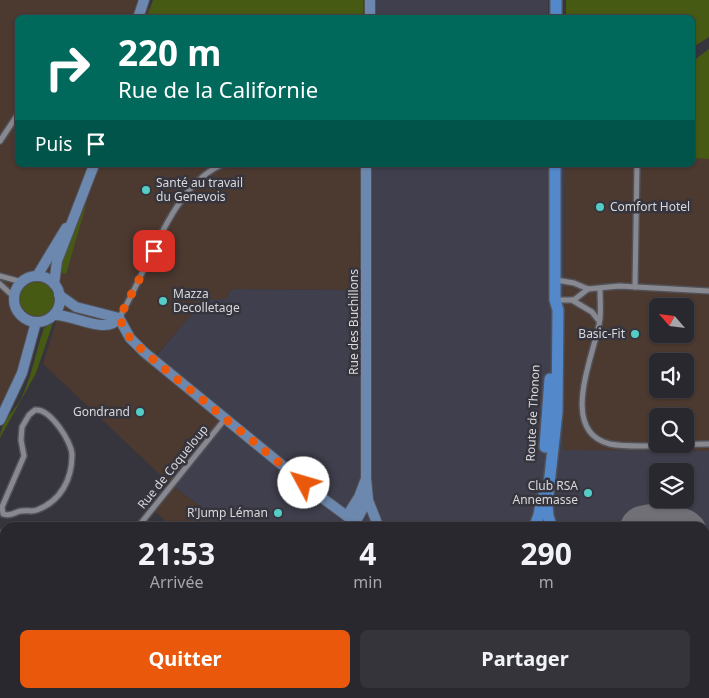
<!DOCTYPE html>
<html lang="fr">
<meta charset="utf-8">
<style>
:root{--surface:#28282e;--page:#34343a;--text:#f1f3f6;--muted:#a5a6aa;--line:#44444a;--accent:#ea580c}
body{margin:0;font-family:"Noto Sans",sans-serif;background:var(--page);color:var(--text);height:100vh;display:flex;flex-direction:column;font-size:19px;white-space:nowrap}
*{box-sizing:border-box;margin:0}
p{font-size:16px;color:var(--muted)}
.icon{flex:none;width:28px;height:28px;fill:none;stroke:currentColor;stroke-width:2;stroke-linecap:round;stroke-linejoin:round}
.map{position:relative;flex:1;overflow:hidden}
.sheet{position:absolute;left:0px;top:522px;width:710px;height:176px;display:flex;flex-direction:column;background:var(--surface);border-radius:15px 15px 0 0;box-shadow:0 1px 4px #0004,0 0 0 1px var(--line)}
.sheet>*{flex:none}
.top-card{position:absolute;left:15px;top:15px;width:680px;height:152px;border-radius:8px;box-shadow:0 1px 4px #0004,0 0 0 1px var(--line);background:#00695c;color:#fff;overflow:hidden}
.needle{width:32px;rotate:298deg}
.tools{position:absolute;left:649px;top:298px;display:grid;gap:10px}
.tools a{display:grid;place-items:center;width:45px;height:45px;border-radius:8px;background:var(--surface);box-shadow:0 1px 4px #0004,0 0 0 1px var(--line);font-size:25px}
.pin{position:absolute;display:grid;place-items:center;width:42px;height:42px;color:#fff;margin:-21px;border-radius:10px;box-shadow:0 2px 8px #0006}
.me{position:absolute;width:55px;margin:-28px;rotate:309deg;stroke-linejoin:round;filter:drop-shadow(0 0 4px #0008)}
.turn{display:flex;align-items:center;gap:18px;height:105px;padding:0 20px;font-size:22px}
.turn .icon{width:65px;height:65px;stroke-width:2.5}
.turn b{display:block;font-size:35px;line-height:42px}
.then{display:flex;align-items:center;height:48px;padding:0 20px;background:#0003;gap:10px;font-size:19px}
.eta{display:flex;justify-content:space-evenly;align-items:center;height:85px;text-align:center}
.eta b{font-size:30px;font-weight:700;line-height:35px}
.action{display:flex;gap:10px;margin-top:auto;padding:10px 20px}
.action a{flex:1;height:58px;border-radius:8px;background:var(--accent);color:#fff;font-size:20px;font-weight:700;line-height:58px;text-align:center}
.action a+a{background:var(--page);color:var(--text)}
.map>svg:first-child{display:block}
</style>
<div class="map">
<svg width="709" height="698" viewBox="0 0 709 698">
<rect width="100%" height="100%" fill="#36353d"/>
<g fill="#3f3f4d" fill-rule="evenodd">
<polygon points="363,0 548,0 548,17 363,18"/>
<path d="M361 165H565L563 449 709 451V698H287L289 694H705V528L198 527 210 513 171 485 153 360 204 299H226L232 289 359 290ZM658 471H685V499H658Z"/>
</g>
<g fill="#4c3930" fill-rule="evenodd">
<polygon points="0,0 140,0 150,9 147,17 18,18 18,165 361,165 359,290 232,289 226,299 204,300 153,359 225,419 171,485 210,513 198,527 173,527 152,509 171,485 43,364 57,319 35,327 0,420"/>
<path d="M693 158 709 159V451L563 450 565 165H692ZM658 306H685V334H658ZM658 361H685V389H658ZM658 416H685V444H658Z"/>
<polygon points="111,694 222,694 220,698 109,698"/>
</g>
<g fill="#475a13">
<polygon points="153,0 363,0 363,17 147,17"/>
<polygon points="566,0 709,0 709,37 693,47 692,18 566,17"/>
<polygon points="709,49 709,159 693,158 693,61"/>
<polygon points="87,202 66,274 58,271 61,261"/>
<circle cx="37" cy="299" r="17"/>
<path d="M53 323 36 373 0 438C0 424 13 412 20 401 32 377 36 350 44 328Z"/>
<polygon points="705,679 709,685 709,698 583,698 583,694 705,694"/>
</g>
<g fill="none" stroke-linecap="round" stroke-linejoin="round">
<g stroke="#707076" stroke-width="20">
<path d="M629 528C631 522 634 518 640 516 654 512 689 513 696 528"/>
<polyline points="705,584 709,587"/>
<polyline points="705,605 709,603"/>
<polyline points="705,664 709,670"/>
</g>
<defs>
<g id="street">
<polyline points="0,141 18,114"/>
<polyline points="0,276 22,282"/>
<polyline points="556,280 574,283 588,289 619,286 709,291"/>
<polyline points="0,284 14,297"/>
<polyline points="635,287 637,165"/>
<path d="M600 289C600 299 601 309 600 319 595 354 557 431 610 444 634 449 683 444 709 444"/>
<polyline points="555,300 574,300 588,289"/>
<polyline points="572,300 592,312 599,321"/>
<path d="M119 318C148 271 170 188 221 165"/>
<path d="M35 410C50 408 72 442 72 455 72 479 61 501 37 510 32 512 27 510 21 511 14 512 12 517 3 514L2 507 24 456 21 440 22 427 29 415Z"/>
<polyline points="137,528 225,419"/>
<polyline points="345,528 351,519"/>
<polyline points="0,533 5,544"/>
<polyline points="48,698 50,694"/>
<polyline points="213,698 216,694"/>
</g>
<g id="secondary">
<polyline points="138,18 144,0"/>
<polyline points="370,18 370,0"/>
<circle cx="37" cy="299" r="23"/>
<polyline points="37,276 66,228"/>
<polyline points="54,284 57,261 94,165"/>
<polyline points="59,295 76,307 119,318"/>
<path d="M54 315C74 314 106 336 119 318"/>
<polyline points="119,318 130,338 144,352 321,497 363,528"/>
<polyline points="0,420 22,373 36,322"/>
<polyline points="368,500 379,528"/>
<polyline points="347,516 359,497 365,481"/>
<polyline points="356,521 368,499 366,478 366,165"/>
<polyline points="443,698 444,694"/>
</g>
<g id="primary">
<polyline points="556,18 556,0"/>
<polyline points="545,447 550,379"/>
<polyline points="534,528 539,515 542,498"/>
<polyline points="552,528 548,516 547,503 557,412 558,310 555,300 555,165"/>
<polyline points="551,694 551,698"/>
</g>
</defs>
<use href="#street" stroke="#515158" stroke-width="8"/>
<use href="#secondary" stroke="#515158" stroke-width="12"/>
<use href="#primary" stroke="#515158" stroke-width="14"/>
<use href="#street" stroke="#888891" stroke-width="5"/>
<use href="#secondary" stroke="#6d88ae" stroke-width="10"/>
<use href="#primary" stroke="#5389cb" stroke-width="11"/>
</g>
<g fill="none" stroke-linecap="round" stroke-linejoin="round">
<polyline stroke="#ea580c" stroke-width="9" stroke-dasharray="0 16.2" points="154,251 119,318 130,338 144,352 304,483"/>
</g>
<g fill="#55cdc6" stroke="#36353d" stroke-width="2">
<circle cx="146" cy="190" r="5"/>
<circle cx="600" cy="207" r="5"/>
<circle cx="163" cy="301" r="5"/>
<circle cx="635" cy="334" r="5"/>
<circle cx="140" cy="412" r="5"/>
<circle cx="588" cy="493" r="5"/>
<circle cx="278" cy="513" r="5"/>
</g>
<g text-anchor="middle" stroke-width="5" stroke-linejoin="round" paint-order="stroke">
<g font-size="12" fill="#d8d8dd" stroke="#36353d" text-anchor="end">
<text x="156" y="187" text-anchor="start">Santé au travail<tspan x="156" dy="14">du Genevois</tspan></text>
<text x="610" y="211" text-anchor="start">Comfort Hotel</text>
<text x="173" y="298" text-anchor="start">Mazza<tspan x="173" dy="14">Decolletage</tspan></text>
<text x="625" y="338">Basic-Fit</text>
<text x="130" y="416">Gondrand</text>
<text x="578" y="490">Club RSA<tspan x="578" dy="14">Annemasse</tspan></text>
<text x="268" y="517">R'Jump Léman</text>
</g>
<g font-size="12" fill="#d8d8dd" stroke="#36353d">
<text transform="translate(354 322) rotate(-90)" y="4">Rue des Buchillons</text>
<text transform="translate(533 413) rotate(-87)" y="4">Route de Thonon</text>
<text transform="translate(173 467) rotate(-51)" y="4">Rue de Coqueloup</text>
</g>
</g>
</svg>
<div class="tools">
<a><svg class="needle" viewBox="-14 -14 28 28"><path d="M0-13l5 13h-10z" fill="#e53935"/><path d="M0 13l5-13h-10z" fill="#a5a6aa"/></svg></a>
<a><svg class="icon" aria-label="sound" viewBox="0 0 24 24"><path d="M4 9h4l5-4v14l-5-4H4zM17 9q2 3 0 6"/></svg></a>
<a><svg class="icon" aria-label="search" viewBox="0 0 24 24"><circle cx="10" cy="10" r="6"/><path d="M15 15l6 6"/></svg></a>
<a><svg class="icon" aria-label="layers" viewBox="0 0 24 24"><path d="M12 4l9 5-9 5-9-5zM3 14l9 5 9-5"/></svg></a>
</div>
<div class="pin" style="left:154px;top:251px;background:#d93025"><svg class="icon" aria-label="arrive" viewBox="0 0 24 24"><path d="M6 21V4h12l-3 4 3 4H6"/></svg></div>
<svg class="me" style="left:304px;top:483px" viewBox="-20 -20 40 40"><circle r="19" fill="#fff"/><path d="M0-13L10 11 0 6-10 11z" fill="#ea580c"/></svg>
<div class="top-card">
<div class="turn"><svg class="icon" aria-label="right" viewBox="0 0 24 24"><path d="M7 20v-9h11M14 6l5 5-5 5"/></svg><div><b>220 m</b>Rue de la Californie</div></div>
<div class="then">Puis<svg class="icon" aria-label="arrive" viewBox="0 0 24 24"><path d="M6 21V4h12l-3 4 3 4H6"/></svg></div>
</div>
<section class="sheet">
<div class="eta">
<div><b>21:53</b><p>Arrivée</p></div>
<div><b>4</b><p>min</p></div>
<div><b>290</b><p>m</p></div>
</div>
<div class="action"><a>Quitter</a><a>Partager</a></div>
</section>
</div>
